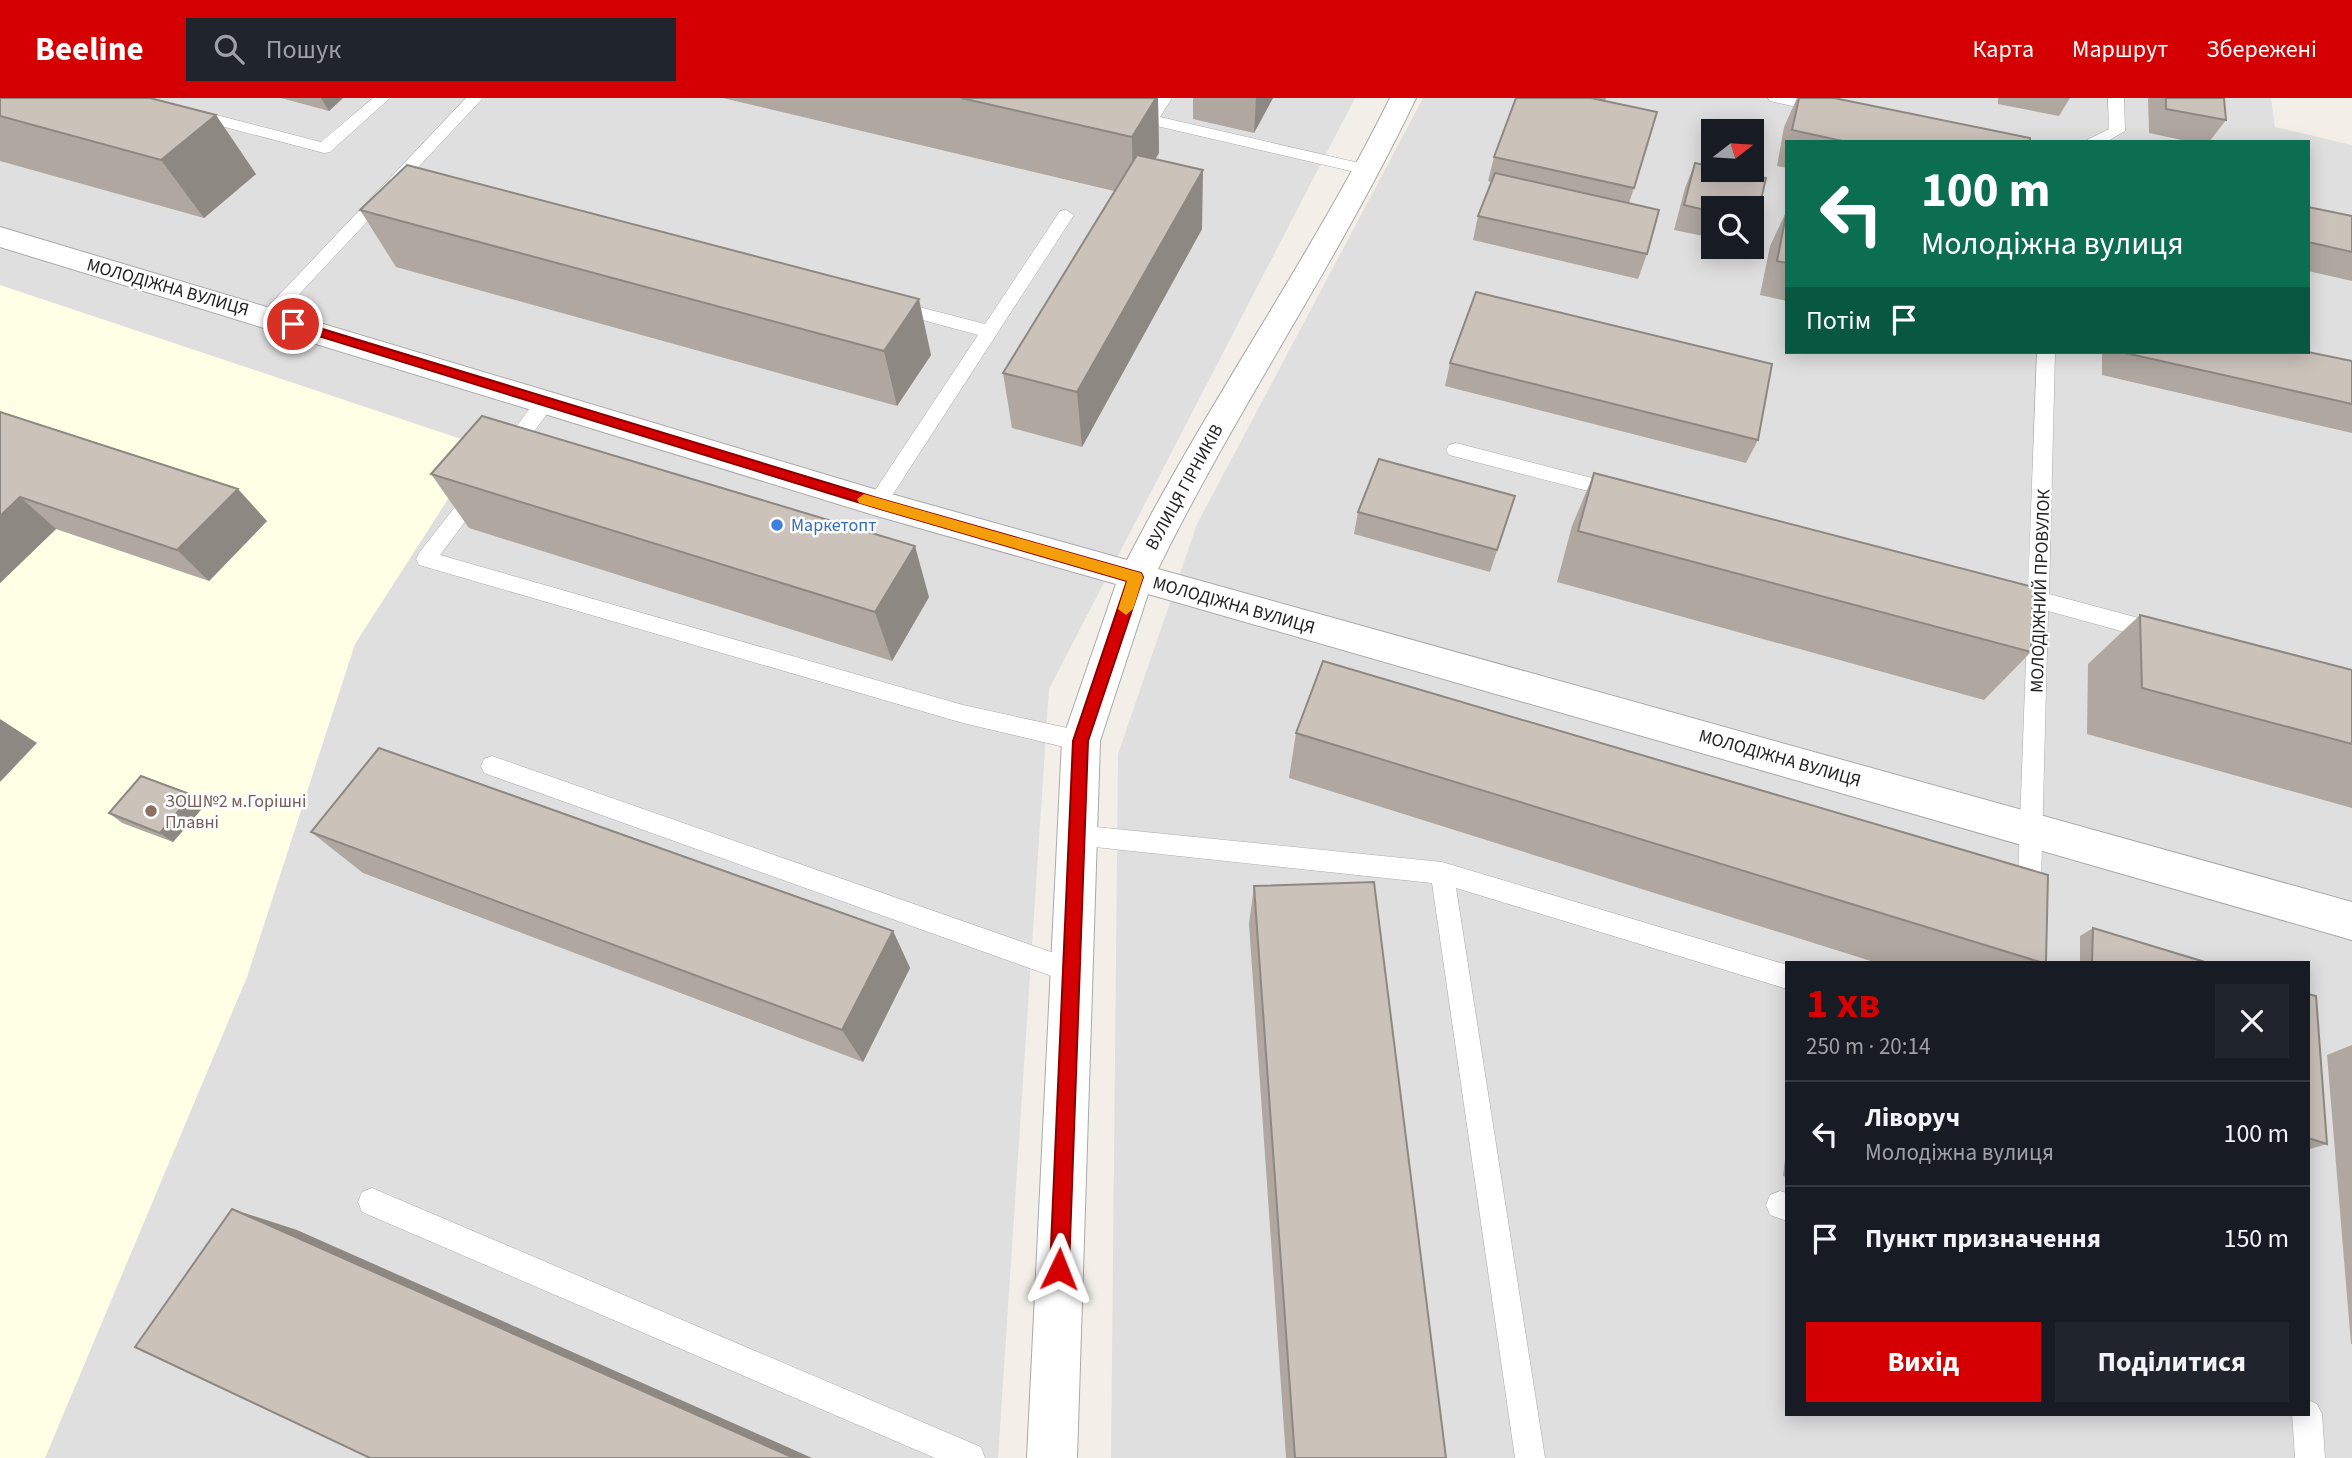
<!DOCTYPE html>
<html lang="uk">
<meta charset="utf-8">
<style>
:root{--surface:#171b24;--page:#20242c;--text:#f1f3f6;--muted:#9ea1a6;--line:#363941;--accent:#d40001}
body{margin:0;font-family:"Source Sans 3",sans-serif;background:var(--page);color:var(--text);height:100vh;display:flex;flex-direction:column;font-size:26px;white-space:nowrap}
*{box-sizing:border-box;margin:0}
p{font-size:23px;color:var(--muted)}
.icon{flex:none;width:38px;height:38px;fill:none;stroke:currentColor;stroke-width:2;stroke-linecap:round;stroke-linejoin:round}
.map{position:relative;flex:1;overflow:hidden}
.details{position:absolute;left:1785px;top:863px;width:525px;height:455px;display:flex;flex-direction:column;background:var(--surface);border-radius:0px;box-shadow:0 4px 18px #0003}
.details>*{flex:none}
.hud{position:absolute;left:1785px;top:42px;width:525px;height:214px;border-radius:0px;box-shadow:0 4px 18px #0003;background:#0b6e4f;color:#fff;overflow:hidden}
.needle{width:46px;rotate:73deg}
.buttons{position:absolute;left:1701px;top:21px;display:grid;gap:14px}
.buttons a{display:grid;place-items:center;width:63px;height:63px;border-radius:0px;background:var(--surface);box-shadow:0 4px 18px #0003;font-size:35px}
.pin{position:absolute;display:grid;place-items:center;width:60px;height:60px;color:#fff;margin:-30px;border:4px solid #fff;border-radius:50%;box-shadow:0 2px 7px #0007}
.me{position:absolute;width:77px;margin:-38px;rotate:2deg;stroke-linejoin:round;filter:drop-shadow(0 0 5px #0008)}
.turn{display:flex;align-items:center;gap:24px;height:147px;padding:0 21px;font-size:32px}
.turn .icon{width:91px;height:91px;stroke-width:2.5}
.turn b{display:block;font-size:49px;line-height:60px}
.then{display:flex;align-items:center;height:66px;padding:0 21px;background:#0003;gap:14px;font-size:26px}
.round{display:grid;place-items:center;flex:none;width:74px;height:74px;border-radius:0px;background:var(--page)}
.summary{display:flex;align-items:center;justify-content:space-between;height:119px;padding:0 21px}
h1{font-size:42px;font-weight:700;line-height:52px;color:var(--accent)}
.button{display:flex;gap:14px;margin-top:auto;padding:14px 21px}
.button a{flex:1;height:80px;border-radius:0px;background:var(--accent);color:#fff;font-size:28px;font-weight:700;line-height:80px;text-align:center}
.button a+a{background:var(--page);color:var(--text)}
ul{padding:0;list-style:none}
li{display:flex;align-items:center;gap:21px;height:105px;padding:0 21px;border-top:2px solid var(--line)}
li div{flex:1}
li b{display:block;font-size:26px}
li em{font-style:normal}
header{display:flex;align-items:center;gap:42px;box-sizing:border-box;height:98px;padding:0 35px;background:var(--accent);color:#fff}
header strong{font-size:33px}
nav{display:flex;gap:38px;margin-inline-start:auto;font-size:24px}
.search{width:490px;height:63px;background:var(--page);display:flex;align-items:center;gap:18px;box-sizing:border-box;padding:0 24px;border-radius:0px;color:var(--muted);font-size:26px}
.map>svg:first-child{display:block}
</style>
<header>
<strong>Beeline</strong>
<div class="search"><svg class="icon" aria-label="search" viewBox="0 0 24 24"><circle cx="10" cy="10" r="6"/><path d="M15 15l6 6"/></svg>Пошук</div>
<nav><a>Карта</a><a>Маршрут</a><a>Збережені</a></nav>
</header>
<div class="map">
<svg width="2352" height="1360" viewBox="0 0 2352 1360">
<rect width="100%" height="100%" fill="#f3efe8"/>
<g fill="#e0dfdf" fill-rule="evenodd">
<polygon points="0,0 1355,0 1049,591 998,1360 0,1360"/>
<path d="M1423 0H2271L2275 29 2352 47V1360H1111L1118 656 1197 426ZM1713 33H1752V72H1713ZM1787 44H2308V254H1787ZM1713 110H1752V149H1713ZM1787 864H2308V1316H1787Z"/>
</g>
<polygon fill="#ffffe5" points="0,187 482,348 355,546 247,879 45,1360 0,1360"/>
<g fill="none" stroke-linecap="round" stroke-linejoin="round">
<defs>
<g id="service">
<polygon points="373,0 390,0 330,54 324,55 187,19 185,16 193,11 321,44"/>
<polygon points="466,0 483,0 274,223 262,223 259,219 262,215"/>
<polygon points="1156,0 1172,0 1160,19 1368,67 1376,72 1368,77 1144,25 1142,22"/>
<polygon points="1768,0 1799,0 1830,7 1832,10 1824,15 1770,3"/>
<polygon points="2108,0 2124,0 2125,33 2106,44 2083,44 2109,31"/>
<polygon points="1066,112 1074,117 884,410 877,413 870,410 867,405 870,400 978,237 886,212 883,208 886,204 892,202 985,226 1060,113"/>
<polygon points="2037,254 2055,254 2049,496 2161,526 2169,529 2172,535 2169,541 2161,544 2048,513 2039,864 2015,864 2028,507 1998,499 1995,493 1998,487 2005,485 2028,491"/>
<polygon points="546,296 553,298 555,303 553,308 515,359 501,359 498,354 501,349 539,298"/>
<polygon points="1456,345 1619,387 1626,389 1629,394 1626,399 1619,401 1449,357 1446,352 1449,347"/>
<polygon points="479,385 486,387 489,392 440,457 963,607 1081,633 1089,636 1092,643 1089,650 1081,653 963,625 419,467 416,461 419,455 472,387"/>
<polygon points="492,658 1071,861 1080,865 1083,873 1080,881 1071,885 484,675 481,668 484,661"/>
<polygon points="1076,727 1442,764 1787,867 1787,891 1456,790 1545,1360 1515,1360 1432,785 1076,747 1068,744 1064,737 1068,730"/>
<polygon points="372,1090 981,1349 985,1360 935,1360 362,1114 358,1104 362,1094"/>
<polygon points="1780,1093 1787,1095 1787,1123 1770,1117 1766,1107 1770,1097"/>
<polygon points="2308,1302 2317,1306 2322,1316 2325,1360 2295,1360 2292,1316 2308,1316"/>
</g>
<path id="minor" d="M1390 0H1416C1339 162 1237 310 1158 471L2352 804V842L1148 496 1100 643 1077 1360H1027L1062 643 1116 486 877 418 0 149V129L877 392 1127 462C1208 304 1311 159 1390 0Z"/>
</defs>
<use href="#service" stroke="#a9a9a9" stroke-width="1"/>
<use href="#minor" stroke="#a9a9a9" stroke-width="2"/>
<use href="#service" fill="#fff" fill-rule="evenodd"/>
<use href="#minor" fill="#fff" fill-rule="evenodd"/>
</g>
<g fill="#afa7a0">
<polygon points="0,0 256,76 204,120 0,63"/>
<polygon points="281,0 343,0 329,13"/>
<polygon points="723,0 1158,0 1159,55 1155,61 1202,131 1082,349 1012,330 1003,275 1114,93"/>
<polygon points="1193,0 1273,0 1254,35 1193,21"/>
<polygon points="1516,0 1606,0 1605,3 1634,90 1629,105 1647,156 1638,181 1473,142 1478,118 1491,84 1488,83 1494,59"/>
<polygon points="1797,0 1834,0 2030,44 1787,44 1787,70 1777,68 1784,29"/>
<polygon points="1998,0 2070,0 2059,18 1998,6"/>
<polygon points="2148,0 2224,0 2226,22 2209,44 2191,44 2149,35"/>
<polygon points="1695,65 1713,69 1713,72 1725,72 1766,80 1756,123 1752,134 1752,110 1713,110 1713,140 1674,132 1685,90"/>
<polygon points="2308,109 2352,118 2352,183 2308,173"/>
<polygon points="360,112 931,257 897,308 396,169"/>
<polygon points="1787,112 1787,203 1760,197 1770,148"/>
<polygon points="2102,254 2308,254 2352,263 2352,335 2102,277"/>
<polygon points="1450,265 1758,342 1746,365 1445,288"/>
<polygon points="0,314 267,423 209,483 56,431 0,485"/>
<polygon points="1594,375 2031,554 1984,602 1557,484 1572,428"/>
<polygon points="431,376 929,499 892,563 469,430"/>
<polygon points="1515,398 1490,474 1354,436 1358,414"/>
<polygon points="2140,517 2352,572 2352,710 2087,636 2088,566"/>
<polygon points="1296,635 2040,864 1874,864 1289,680"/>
<polygon points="205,707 173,744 122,725 109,715"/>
<polygon points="311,734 893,833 910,870 863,964 363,775"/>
<polygon points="1254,788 1446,1360 1286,1360 1249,826"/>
<polygon points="2093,830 2205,864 2080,864 2080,838"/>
<polygon points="2308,896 2327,1046 2310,1051 2308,1051"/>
<polygon points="2352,947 2352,1246 2351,1246 2327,957"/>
<polygon points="1787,1045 1787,1079 1783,1078"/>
</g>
<g fill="#8e8882">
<polygon points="321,0 343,0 329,13"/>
<polygon points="1156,0 1158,0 1159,55 1133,98 1132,39"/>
<polygon points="1256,0 1273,0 1254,35"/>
<polygon points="216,17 256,76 204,120 161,62"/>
<polygon points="1203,72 1202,131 1082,349 1077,294"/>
<polygon points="919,201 931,257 897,308 884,253"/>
<polygon points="238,391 267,423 209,483 177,452"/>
<polygon points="20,399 56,431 0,485 0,418"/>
<polygon points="915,448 929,499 892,563 875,514"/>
<polygon points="0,621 37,645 0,684"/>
<polygon points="192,697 205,707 173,744 160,735"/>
<polygon points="893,833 910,870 863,964 842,932"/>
<polygon points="232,1111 297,1132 812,1360 794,1360"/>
</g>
<g fill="#cbc2ba" stroke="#8e8882" stroke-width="2">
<polygon points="0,0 150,0 216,17 161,62 0,18"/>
<polygon points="961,0 1156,0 1132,39"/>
<polygon points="1516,0 1591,0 1657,14 1634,90 1494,59"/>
<polygon points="1799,0 1834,0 2030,40 2030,44 1847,44 1792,32"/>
<polygon points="2166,0 2224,0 2226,22 2166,11"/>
<polygon points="1137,57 1203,72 1077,294 1003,275"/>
<polygon points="1695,65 1713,69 1713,72 1725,72 1766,80 1756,123 1752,122 1752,110 1713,110 1713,114 1684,107"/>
<polygon points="407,67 919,201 884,253 360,112"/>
<polygon points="1495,75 1659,112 1647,156 1478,118"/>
<polygon points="2308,109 2352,118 2352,154 2308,144"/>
<polygon points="1787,112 1787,165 1777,163"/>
<polygon points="1476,194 1772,266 1758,342 1450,265"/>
<polygon points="2121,254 2308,254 2352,263 2352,306"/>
<polygon points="0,314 238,391 177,452 20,399 0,418"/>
<polygon points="482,318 915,448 875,514 431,376"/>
<polygon points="1379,361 1515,398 1497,452 1358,414"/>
<polygon points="1594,375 2033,489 2031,554 1578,433"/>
<polygon points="2140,517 2352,572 2352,646 2142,590"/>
<polygon points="1323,563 2048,777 2046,864 2040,864 1296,635"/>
<polygon points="379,650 893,833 842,932 311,734"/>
<polygon points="141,678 192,697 160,735 109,715"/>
<polygon points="1374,784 1446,1360 1295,1360 1254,788"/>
<polygon points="2093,830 2205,864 2092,864"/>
<polygon points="2308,896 2316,898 2327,1046 2308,1040"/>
<polygon points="232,1111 794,1360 370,1360 135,1249"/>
</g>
<polygon fill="#d40001" stroke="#8a0001" stroke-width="2" points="293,222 877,400 1141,475 1143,479 1088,643 1069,1171 1066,1177 1059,1180 1053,1177 1050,1171 1073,643 1127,483 877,410 289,229 287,226"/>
<polygon fill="#f59e0b" points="864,396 1141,475 1143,479 1133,511 1126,517 1118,511 1127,483 859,405 857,401"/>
<circle fill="#3f7fe0" stroke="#fff" stroke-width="2.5" cx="777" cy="427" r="7"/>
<circle fill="#8d6e63" stroke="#fff" stroke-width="2.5" cx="151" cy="713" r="7"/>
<g text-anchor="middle" stroke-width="5" stroke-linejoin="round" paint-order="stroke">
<g font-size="18" fill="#222" stroke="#fff">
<text transform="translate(168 189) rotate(16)" y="6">МОЛОДІЖНА ВУЛИЦЯ</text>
<text transform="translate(1184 389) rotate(-61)" y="6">ВУЛИЦЯ ГІРНИКІВ</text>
<text transform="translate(2040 493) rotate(-88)" y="6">МОЛОДІЖНИЙ ПРОВУЛОК</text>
<text transform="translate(1234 507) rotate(16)" y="6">МОЛОДІЖНА ВУЛИЦЯ</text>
<text transform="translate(1780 660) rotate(16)" y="6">МОЛОДІЖНА ВУЛИЦЯ</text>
</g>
<g font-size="18" fill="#366cbe" stroke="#fff" text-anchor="start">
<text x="791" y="433">Маркетопт</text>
</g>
<g font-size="18" fill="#785e54" stroke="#fff" text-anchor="start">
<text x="165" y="709">ЗОШ№2 м.Горішні<tspan x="165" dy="21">Плавні</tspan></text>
</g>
</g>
</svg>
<div class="buttons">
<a><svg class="needle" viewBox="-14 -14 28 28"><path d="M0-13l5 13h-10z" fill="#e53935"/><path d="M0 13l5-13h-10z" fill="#9ea1a6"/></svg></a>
<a><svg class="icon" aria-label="search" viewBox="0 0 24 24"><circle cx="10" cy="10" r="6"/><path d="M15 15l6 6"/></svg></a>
</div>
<div class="pin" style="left:293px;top:226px;background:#d93025"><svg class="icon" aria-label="arrive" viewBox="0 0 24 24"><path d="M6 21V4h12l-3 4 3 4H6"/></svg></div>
<svg class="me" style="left:1059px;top:1171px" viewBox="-20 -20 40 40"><path d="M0-17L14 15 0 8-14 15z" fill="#d40001" stroke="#fff" stroke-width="4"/></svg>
<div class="hud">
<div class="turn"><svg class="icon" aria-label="left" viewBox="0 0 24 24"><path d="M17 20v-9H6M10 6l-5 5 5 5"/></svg><div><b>100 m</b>Молодіжна вулиця</div></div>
<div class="then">Потім<svg class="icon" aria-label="arrive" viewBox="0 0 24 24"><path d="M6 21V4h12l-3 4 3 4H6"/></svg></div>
</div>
<section class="details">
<div class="summary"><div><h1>1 хв</h1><p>250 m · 20:14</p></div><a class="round"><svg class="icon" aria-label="close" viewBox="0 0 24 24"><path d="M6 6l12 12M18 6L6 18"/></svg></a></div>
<ul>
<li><svg class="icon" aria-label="left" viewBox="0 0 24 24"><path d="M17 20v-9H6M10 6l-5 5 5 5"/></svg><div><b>Ліворуч</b><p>Молодіжна вулиця</p></div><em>100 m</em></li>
<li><svg class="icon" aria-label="arrive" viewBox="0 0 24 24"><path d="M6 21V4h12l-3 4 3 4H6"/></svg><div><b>Пункт призначення</b></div><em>150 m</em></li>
</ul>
<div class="button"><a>Вихід</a><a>Поділитися</a></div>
</section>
</div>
